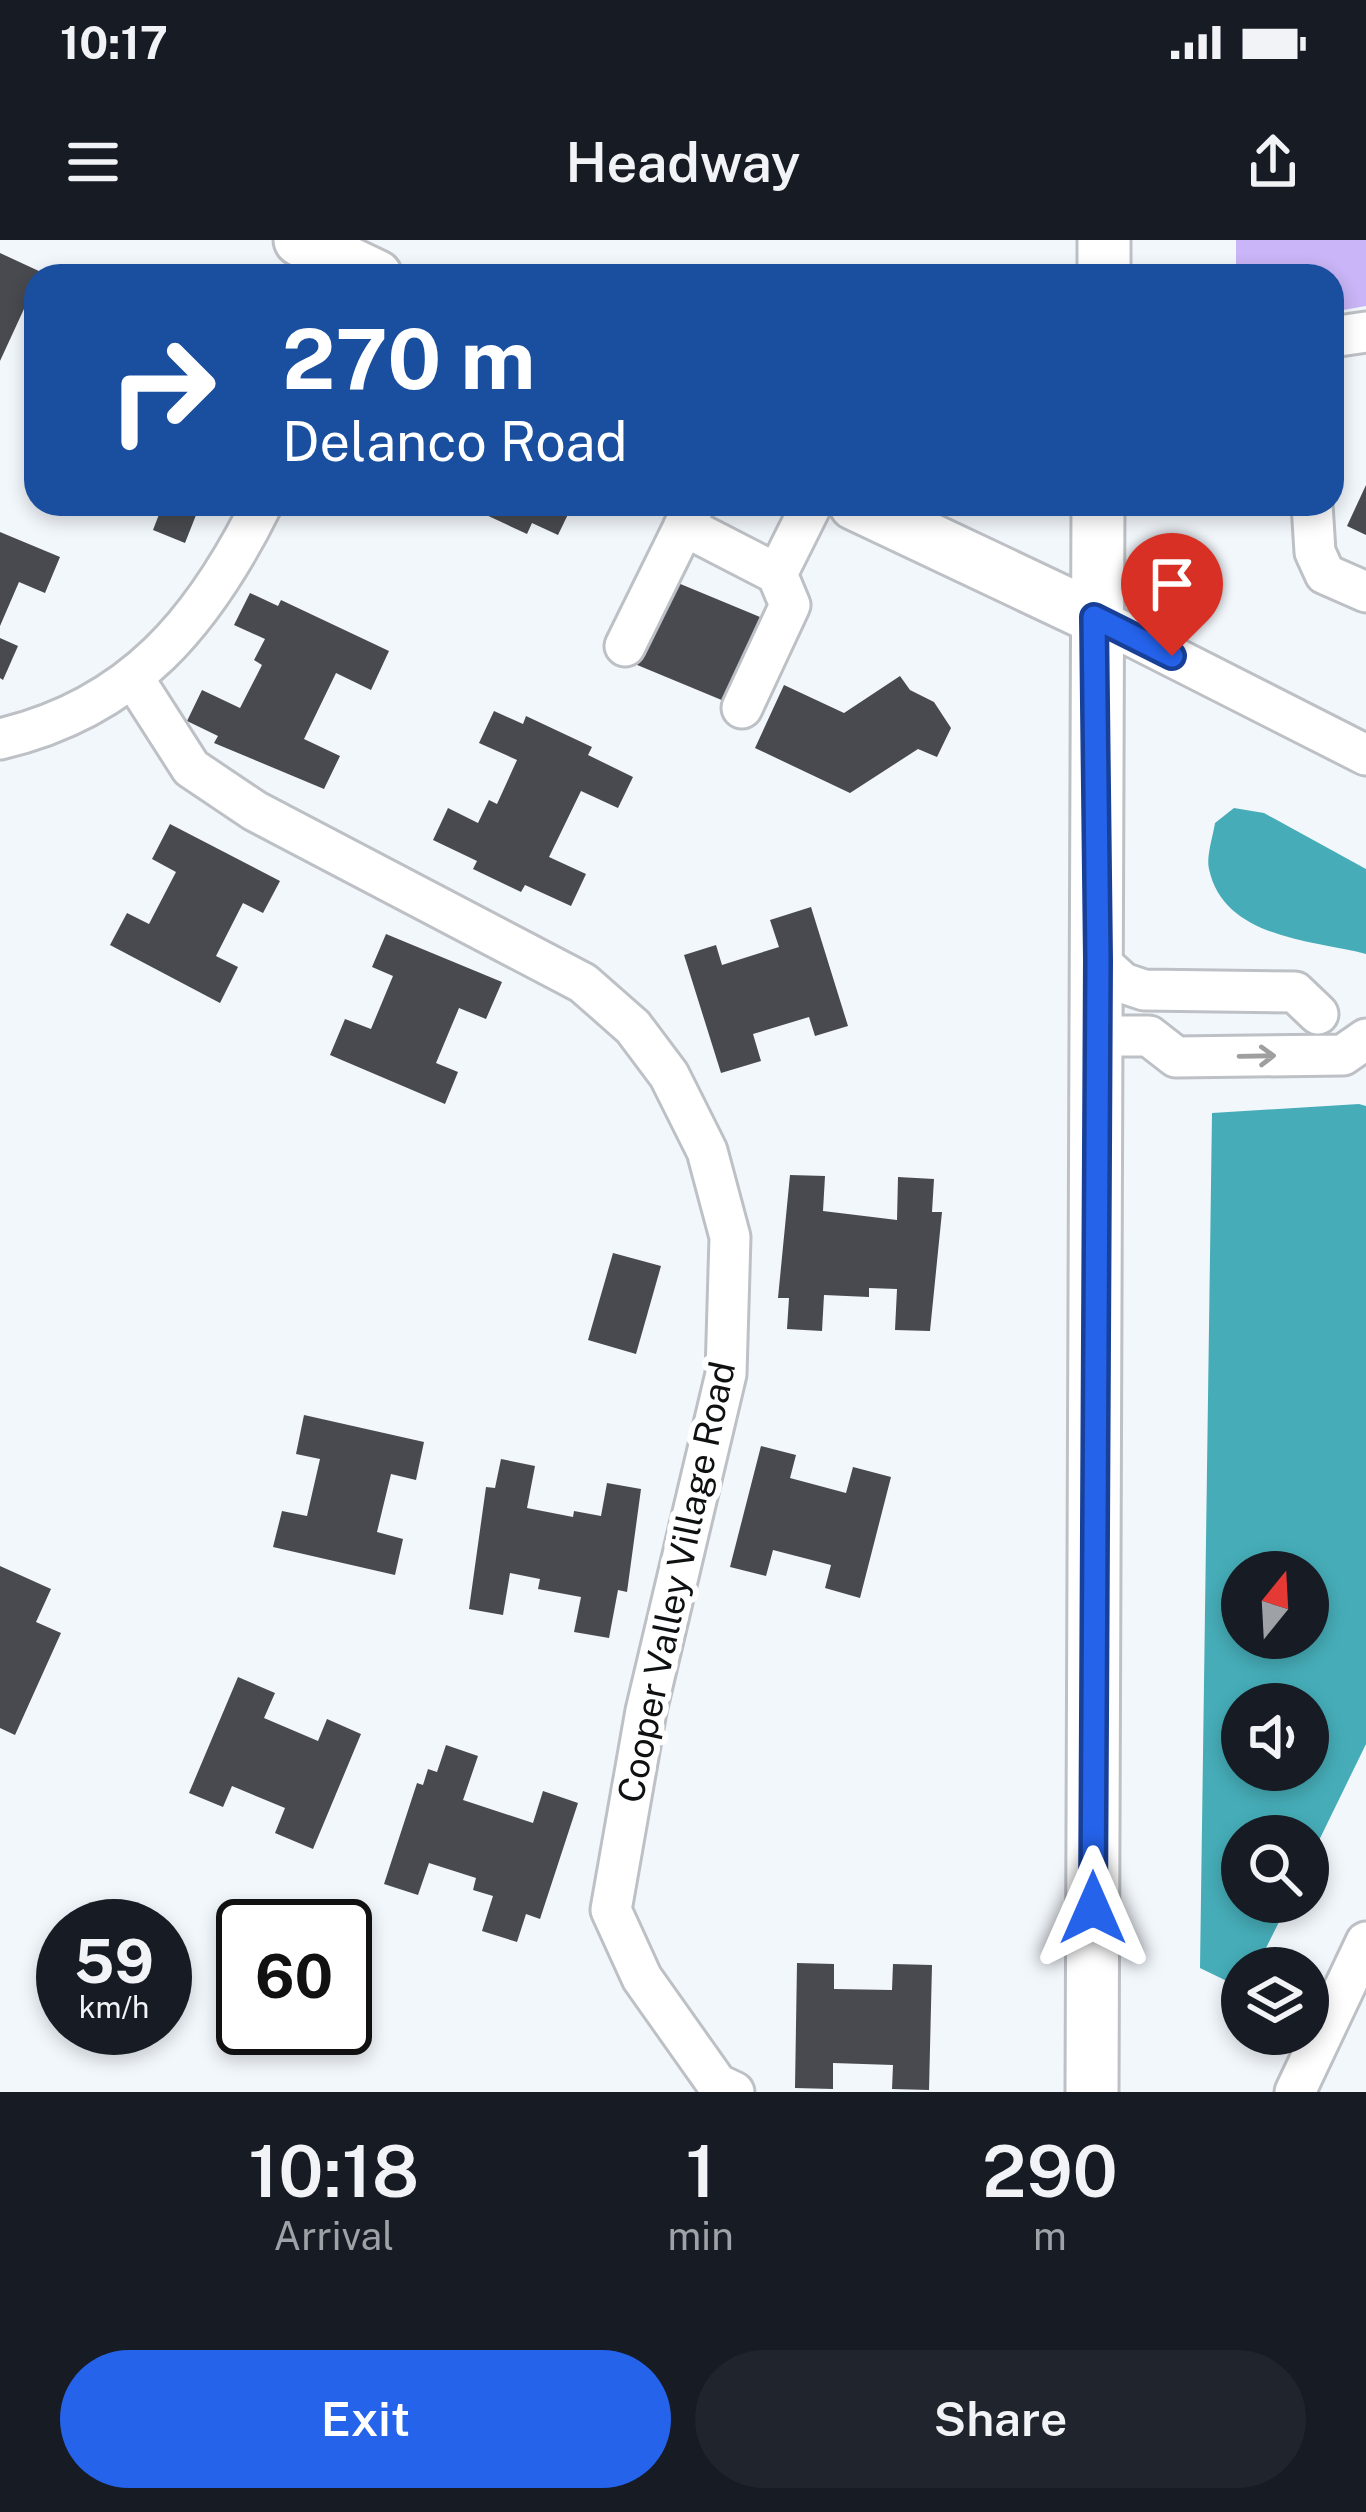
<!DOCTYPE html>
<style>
:root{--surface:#171b24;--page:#20242c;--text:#f1f3f6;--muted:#9ea1a6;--accent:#2563eb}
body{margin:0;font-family:"Public Sans",sans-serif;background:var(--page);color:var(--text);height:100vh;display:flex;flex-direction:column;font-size:45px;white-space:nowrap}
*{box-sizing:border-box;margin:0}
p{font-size:39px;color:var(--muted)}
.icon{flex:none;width:66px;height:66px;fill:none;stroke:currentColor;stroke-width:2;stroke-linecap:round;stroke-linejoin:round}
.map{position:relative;height:1852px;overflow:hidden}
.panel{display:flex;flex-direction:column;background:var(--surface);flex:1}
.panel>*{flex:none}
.banner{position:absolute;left:24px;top:24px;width:1320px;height:252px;border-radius:36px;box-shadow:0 6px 18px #0003;background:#1a4fa0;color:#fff;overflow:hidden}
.needle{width:78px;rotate:18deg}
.tools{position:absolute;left:1221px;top:1311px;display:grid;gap:24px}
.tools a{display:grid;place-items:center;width:108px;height:108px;border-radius:50%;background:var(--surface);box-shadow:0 6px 18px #0003;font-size:60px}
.speed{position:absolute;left:36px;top:1659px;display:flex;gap:24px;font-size:60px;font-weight:700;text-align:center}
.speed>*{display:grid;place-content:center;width:156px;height:156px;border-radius:50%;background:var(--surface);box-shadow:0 6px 18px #0003;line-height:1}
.speed small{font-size:30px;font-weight:400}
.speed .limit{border:6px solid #111;border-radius:18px;background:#fff;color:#111}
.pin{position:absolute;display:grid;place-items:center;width:102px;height:102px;color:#fff;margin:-123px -51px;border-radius:50% 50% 50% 0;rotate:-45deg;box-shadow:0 0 12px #0007}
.pin .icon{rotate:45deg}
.me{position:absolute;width:132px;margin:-66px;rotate:0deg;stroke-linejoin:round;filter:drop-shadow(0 0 9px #0008)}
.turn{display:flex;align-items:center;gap:42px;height:252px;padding:0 60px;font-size:54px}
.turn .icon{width:156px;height:156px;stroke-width:2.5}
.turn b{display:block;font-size:84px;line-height:102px}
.eta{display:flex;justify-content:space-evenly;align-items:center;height:204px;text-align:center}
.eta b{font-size:72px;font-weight:600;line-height:84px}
.action{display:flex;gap:24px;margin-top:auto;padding:24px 60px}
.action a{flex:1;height:138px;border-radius:72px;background:var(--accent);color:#fff;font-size:48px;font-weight:600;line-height:138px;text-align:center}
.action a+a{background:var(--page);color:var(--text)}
.status{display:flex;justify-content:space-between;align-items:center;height:84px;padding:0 60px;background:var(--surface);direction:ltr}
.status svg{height:33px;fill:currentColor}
header{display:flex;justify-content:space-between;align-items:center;height:156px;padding:0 60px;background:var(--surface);font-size:54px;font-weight:600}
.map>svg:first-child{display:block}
</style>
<div class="status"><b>10:17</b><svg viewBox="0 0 49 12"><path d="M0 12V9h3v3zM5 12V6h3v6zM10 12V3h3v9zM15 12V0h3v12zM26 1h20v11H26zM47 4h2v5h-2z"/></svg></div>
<header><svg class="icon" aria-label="menu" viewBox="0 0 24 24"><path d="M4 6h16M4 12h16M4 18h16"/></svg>Headway<svg class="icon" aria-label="share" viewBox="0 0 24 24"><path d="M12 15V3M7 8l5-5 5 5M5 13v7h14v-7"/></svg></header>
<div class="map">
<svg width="1366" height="1852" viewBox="0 0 1366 1852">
<rect width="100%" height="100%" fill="#f2f7fc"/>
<polygon fill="#c9b5f7" points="1236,0 1366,0 1366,66 1332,72 1332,36 1236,36"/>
<g fill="#46adb8" fill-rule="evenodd">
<path d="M1234 568 1264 573 1366 629V714C1313 700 1224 699 1209 629 1206 617 1213 596 1215 583Z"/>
<path d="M1359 864 1366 866V1504L1308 1623V1596H1242V1662H1289L1256 1728H1242V1740L1235 1745 1200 1728 1212 873ZM1242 1332H1308V1398H1242ZM1242 1464H1308V1530H1242Z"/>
</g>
<g fill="#494a4f">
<polygon points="0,13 41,32 0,121"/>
<polygon points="1366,245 1366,295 1347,286"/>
<polygon points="163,264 209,264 206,273 198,270 185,303 153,290"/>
<polygon points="473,264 573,264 558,295 532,283 527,294 471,268"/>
<polygon points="0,292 60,317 45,353 19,342 0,386"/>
<polygon points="666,338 760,377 724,461 630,422"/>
<polygon points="250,353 278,366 281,360 389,411 371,450 336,433 304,499 340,516 324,549 214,503 218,496 187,481 202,450 240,468 262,425 254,420 265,399 234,385"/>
<polygon points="0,398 18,406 3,440 0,438"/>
<polygon points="900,436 910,450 934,462 951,488 937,517 918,509 850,553 755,508 784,445 844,473"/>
<polygon points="494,471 523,484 526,476 592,507 588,515 633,537 618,568 581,551 549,617 586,634 571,666 525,645 521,652 473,629 477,621 433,600 448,568 478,583 489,560 497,564 517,520 479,503"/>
<polygon points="170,584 280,641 263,673 243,663 216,716 238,727 220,763 110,705 127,673 149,684 176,632 152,619"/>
<polygon points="811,667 848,786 815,796 809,777 753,794 761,821 721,833 684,715 716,705 722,725 779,707 770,680"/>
<polygon points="386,694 502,742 486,779 459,768 436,823 458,832 445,864 330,815 345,779 371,789 393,736 372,727"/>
<polygon points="790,935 825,936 823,971 897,980 898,937 934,939 932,972 942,972 930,1091 895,1090 897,1049 869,1048 869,1057 824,1055 822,1091 787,1089 789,1058 778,1058"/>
<polygon points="613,1013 661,1026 636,1114 588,1100"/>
<polygon points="304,1175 424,1202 416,1240 391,1234 377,1292 403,1299 395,1335 273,1307 282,1271 307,1276 320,1219 296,1214"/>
<polygon points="761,1206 796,1215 790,1238 846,1253 853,1227 891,1237 860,1358 825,1348 831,1325 773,1310 766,1336 730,1327"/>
<polygon points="501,1219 535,1226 527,1268 573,1277 574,1271 601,1276 607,1243 641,1249 627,1352 618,1350 609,1398 574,1392 581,1357 538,1349 540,1339 510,1333 503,1375 469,1369 486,1247 495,1248"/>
<polygon points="0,1326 51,1349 36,1382 61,1393 15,1495 0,1488"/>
<polygon points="238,1437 275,1453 264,1478 318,1501 327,1479 361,1494 313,1609 275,1593 285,1568 232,1546 223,1567 189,1553"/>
<polygon points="446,1505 478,1516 463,1560 533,1583 543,1551 578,1563 540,1679 526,1674 517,1702 482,1691 493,1656 473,1650 476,1638 429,1623 418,1655 384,1644 417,1543 423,1545 428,1529 437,1532"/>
<polygon points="797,1723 834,1724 834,1749 892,1750 893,1724 932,1725 929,1850 892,1849 893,1825 833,1823 833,1849 795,1848"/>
</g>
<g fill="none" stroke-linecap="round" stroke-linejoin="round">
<defs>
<g id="minor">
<polyline points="1332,97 1366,92"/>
<polyline points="1312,264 1315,312 1325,334 1366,352"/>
<polyline points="684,286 777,334"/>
<polyline points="1094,377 1366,515"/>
<polyline points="625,406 695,264"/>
<polyline points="134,439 191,528 255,571 583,743 633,787 669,835 707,911 730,997 726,1134 646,1471 611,1670 642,1738 717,1844 734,1852"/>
<polyline points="742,468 790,365 777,334 812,264"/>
<path d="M0 499C133 468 204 381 262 264"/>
<polyline points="1098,720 1123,743 1144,750 1295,752 1318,774"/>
<polyline points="1098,796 1149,796 1176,817 1343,815 1366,799"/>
<polyline points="1295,1852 1366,1702"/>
</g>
<g id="major">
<polyline points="300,0 376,36"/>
<polyline points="1104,36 1104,0"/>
<polyline points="855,264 1094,377"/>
<polyline points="1092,1852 1098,264"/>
</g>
</defs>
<use href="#minor" stroke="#bdc1c6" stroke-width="45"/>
<use href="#major" stroke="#bdc1c6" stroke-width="57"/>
<use href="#minor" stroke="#fff" stroke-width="39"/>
<use href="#major" stroke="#fff" stroke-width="51"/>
</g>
<defs><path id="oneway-shaft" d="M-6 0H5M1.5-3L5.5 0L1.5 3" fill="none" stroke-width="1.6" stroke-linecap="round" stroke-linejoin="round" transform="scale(3)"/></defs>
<use stroke="#9f9fa0" href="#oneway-shaft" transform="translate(1257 816) rotate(-1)"/>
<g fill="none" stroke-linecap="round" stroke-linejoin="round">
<defs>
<polyline id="route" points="1093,1668 1098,720 1094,377 1172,416"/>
</defs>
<use href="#route" stroke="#184099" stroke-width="30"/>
<use href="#route" stroke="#2563eb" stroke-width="21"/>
</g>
<g text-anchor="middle" stroke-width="12" stroke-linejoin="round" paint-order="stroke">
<g font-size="36" fill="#0e1011" stroke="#fff">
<text transform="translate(676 1342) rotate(-78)" y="13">Cooper Valley Village Road</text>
</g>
</g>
</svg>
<div class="tools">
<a><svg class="needle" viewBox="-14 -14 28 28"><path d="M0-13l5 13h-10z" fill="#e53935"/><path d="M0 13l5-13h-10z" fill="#9ea1a6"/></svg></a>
<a><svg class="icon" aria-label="sound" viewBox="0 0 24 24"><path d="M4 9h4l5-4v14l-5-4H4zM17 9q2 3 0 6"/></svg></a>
<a><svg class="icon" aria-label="search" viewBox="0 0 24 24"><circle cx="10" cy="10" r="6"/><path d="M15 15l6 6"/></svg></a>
<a><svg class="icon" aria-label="layers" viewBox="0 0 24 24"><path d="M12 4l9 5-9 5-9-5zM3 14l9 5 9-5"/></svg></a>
</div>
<div class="speed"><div>59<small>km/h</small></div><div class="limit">60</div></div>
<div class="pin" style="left:1172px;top:416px;background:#d93025"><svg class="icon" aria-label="arrive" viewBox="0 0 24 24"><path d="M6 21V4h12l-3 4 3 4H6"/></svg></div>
<svg class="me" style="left:1093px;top:1668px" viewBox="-20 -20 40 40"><path d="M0-17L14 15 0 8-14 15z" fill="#2563eb" stroke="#fff" stroke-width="4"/></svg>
<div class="banner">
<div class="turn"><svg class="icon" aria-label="right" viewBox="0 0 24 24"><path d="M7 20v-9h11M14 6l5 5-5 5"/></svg><div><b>270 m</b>Delanco Road</div></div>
</div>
</div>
<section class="panel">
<div class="eta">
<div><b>10:18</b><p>Arrival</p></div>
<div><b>1</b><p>min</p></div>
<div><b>290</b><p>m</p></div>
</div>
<div class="action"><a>Exit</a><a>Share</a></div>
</section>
